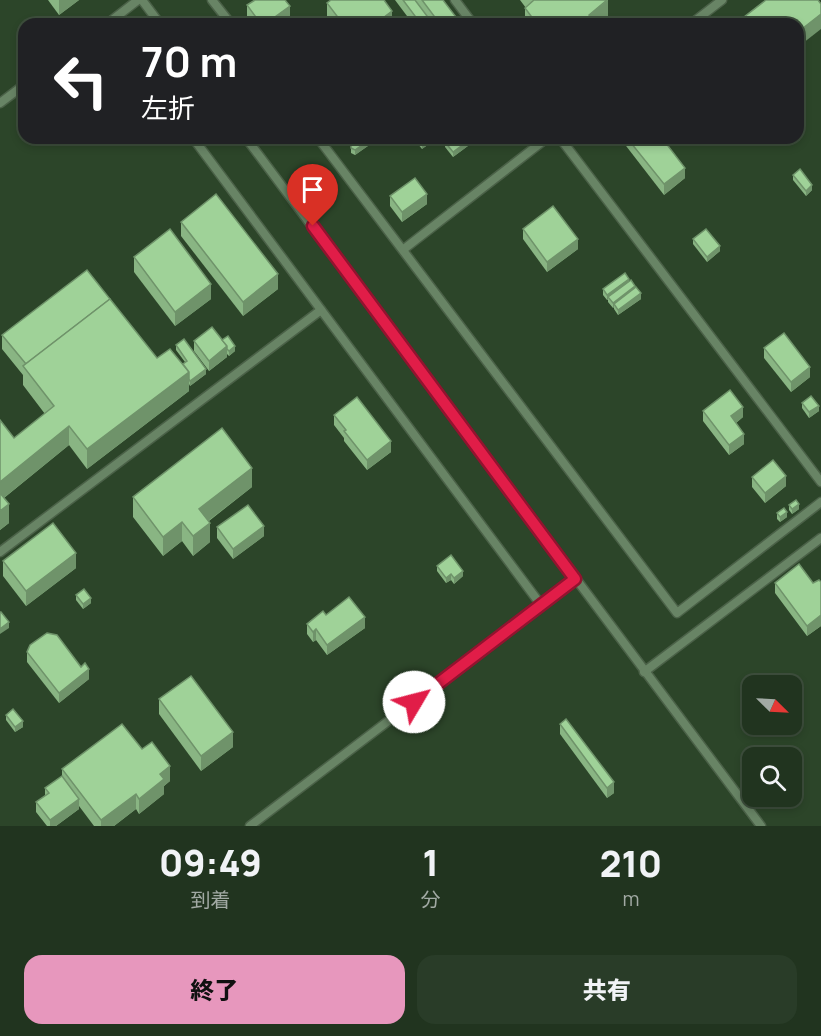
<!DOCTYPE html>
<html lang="ja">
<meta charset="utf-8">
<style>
:root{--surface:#21341f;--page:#293c28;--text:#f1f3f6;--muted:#a2aaa4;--line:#3e4f3d;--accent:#e797bd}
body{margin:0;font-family:Manrope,"Noto Sans JP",sans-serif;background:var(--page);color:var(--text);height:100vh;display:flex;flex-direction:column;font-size:22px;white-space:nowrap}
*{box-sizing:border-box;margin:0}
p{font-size:20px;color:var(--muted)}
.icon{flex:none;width:33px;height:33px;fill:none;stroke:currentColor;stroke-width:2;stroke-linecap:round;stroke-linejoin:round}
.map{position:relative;height:826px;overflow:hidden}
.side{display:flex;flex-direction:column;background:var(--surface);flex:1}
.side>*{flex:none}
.top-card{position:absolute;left:18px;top:18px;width:786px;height:126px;border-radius:18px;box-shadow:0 3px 9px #0003,0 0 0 2px var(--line);background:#202124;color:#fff;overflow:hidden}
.needle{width:39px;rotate:114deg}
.tools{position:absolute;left:742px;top:675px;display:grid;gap:12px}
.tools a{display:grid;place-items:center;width:60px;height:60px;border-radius:12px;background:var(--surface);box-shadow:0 3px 9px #0003,0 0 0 2px var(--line);font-size:30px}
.pin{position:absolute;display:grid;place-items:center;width:51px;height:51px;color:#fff;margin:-62px -26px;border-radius:50% 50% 50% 0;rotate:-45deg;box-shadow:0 0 6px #0007}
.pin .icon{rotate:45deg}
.me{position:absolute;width:66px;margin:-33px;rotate:53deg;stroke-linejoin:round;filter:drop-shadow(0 0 4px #0008)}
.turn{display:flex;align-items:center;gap:21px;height:126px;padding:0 24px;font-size:27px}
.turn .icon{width:78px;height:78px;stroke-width:2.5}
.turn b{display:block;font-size:42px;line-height:51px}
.eta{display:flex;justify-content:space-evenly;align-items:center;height:102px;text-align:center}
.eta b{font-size:36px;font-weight:800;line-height:42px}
.action{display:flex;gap:12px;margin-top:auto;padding:12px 24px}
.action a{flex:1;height:69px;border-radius:18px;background:var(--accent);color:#111;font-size:24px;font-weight:800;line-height:69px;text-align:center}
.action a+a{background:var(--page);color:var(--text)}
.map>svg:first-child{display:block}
</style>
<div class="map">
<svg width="821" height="826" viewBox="0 0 821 826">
<rect width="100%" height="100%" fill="#2c4529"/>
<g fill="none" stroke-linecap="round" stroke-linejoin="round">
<defs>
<g id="service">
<polyline points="142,0 160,24"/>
<polyline points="212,0 231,24"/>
<polyline points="455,0 473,24"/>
<polyline points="107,24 138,0"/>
<polyline points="691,24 722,0"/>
<polyline points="0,103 24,85"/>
<polyline points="193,138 541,605 250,826"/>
<polyline points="246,138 761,826"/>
<polyline points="318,138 677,613 821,502"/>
<polyline points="560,138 821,482"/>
<polyline points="404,249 547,138"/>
<polyline points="0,552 321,310"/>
<polyline points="541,605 575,579"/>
<polyline points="644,672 821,538"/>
</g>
</defs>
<use href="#service" stroke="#4b6148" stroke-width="11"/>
<use href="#service" stroke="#688465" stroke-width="8"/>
</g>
<g fill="#89b583">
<polygon points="48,0 79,0 59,15"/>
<polygon points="395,0 443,0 459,24 413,24"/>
<polygon points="520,0 608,0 608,19 601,24 525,24 525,8 526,8"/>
<polygon points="327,3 392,24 332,24 327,18"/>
<polygon points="247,5 290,16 279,24 254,24 247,16"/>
<polygon points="343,138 358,138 347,146 343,145"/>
<polygon points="360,138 376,138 375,141 355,155 351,153 351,144"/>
<polygon points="413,138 437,138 422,149"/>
<polygon points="476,138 476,140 453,157 445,147 445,142"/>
<polygon points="623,138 662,138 685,178 664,195 623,142"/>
<polygon points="793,175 812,190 806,196 793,180"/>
<polygon points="390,196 427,204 402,222 390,206"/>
<polygon points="181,222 278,289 243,316 181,236"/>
<polygon points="523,229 578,249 547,272 523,239"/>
<polygon points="693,239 720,251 707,262 693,244"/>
<polygon points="134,257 211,299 175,326 134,272"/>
<polygon points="635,288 641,299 618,315 614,309 614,307 613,308 608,302 608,300 607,300 603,295 603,289"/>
<polygon points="2,335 157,358 183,364 185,362 176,350 176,345 206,374 190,386 189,384 189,391 87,469 69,445 4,498 9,523 0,530 0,420 14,438 45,414 23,385 23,375 2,349"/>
<polygon points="222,340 235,351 229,356 227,354 227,357 209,371 194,351 194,341"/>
<polygon points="764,348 810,377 791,392 764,358"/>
<polygon points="802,403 819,411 809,418 802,408"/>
<polygon points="703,411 743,417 736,423 744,444 729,455 703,421"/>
<polygon points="334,415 391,452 367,470 344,441 344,438 334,425"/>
<polygon points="752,477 786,486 765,503 752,487"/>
<polygon points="252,487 209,521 210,542 193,556 182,541 163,556 133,517 133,497"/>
<polygon points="789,505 799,509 792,514 789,510"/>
<polygon points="777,513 787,517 780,522 777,519"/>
<polygon points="217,527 264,536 233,559 217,538"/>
<polygon points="3,561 76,568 26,606 3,576"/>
<polygon points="437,566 463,576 454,584 451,580 446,583 437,571"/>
<polygon points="821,582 821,626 807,636 775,593 775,583 813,583"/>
<polygon points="76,595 91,603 83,609 76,600"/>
<polygon points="307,624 365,628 327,655 316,640 313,642 307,634"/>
<polygon points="27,652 89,679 59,703 27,662"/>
<polygon points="159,699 233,747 201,771 159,714"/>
<polygon points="6,715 23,727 15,732 6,720"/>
<polygon points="560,724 614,793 607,798 560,734"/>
<polygon points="142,749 170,781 164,786 164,794 139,814 136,809 114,826 94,826 79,806 79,809 56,826 47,826 36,812 36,802 45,796 45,788 62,776 62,769"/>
</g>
<g fill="#6f936a">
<polygon points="59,0 79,0 59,15"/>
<polygon points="608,0 608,19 601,24 589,24 589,15"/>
<polygon points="290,6 290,16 279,24 265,24"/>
<polygon points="392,11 392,24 375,24"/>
<polygon points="821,14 821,29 798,47 798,32"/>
<polygon points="351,138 358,138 347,146 347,141"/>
<polygon points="372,138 376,138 375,141 355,155 355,150"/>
<polygon points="422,138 437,138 422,149"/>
<polygon points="472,138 476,138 476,140 453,157 453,152"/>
<polygon points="685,168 685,178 664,195 664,184"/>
<polygon points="812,185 812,190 806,196 806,191"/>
<polygon points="427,194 427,204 402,222 402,212"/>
<polygon points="578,239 578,249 547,272 547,262"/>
<polygon points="720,246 720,251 707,262 707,257"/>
<polygon points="278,274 278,289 243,316 243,302"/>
<polygon points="629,279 629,284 608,297 608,300 607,300 607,295"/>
<polygon points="211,284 211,299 175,326 175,312"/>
<polygon points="635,286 635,291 614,304 614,307 613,308 613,303"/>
<polygon points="641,293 641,299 618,315 618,310"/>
<polygon points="227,346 227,357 209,371 209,361"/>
<polygon points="235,346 235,351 229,356 229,351"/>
<polygon points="810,367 810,377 791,392 791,382"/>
<polygon points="206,369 206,374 190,386 190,381"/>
<polygon points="189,372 189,391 87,469 87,449"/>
<polygon points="819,406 819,411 809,418 809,412"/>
<polygon points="743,407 743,417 731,427 731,416"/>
<polygon points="69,426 69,445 0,501 0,482"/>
<polygon points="744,434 744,444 729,455 729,445"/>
<polygon points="391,441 391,452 367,470 367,460"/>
<polygon points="252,468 252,487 199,528 199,509"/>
<polygon points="786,476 786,486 765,503 765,493"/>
<polygon points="9,504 9,523 0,530 0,511"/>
<polygon points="799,504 799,509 792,514 792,509"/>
<polygon points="787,512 787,517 780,522 780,517"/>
<polygon points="182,522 182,541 163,556 163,537"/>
<polygon points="210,523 210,542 193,556 193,536"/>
<polygon points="264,526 264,536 233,559 233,549"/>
<polygon points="76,553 76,568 26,606 26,591"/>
<polygon points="463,571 463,576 454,584 454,578"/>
<polygon points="451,574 451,580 446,583 446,578"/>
<polygon points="91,598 91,603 83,609 83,604"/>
<polygon points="821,615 821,626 807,636 807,626"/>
<polygon points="365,617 365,628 327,655 327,645"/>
<polygon points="9,622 9,628 0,634 0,629"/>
<polygon points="316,629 316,640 313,642 313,632"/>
<polygon points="89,669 89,679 59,703 59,693"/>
<polygon points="23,721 23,727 15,732 15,727"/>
<polygon points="233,732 233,747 201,771 201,756"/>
<polygon points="170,766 170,781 164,786 164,794 139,814 139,799 160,774"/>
<polygon points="614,782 614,793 607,798 607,788"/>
<polygon points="136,794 136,809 114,826 101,826 101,820"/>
<polygon points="79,799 79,809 56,826 50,826 50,820"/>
</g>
<g fill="#9fd298" stroke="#6f936a" stroke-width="1.5">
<polygon points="255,0 285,0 290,6 265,24 261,24 247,5"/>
<polygon points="331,0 384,0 392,11 375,24 343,24 327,3"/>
<polygon points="403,0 415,0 433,24 421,24"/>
<polygon points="422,0 443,0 459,21 455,24 440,24"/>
<polygon points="534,0 607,0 589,15 596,24 537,24 525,8"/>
<polygon points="766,0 818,0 821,4 821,14 798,32 798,24 735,24"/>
<polygon points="343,138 351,138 347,141 343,139"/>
<polygon points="360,138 372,138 355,150 351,148 351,144"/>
<polygon points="450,138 472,138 453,152 445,142"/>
<polygon points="627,138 662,138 685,168 664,184"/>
<polygon points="800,169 812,185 806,191 793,175"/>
<polygon points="415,178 427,194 402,212 390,196"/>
<polygon points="216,194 278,274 243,302 181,222"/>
<polygon points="553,206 578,239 547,262 523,229"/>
<polygon points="170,229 211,284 175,312 134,257"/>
<polygon points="706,229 720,246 707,257 693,239"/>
<polygon points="87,270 110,299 26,364 2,335"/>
<polygon points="625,273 629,279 607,295 603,289"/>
<polygon points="631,280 635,286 613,303 608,297"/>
<polygon points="636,287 641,293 618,310 614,304"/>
<polygon points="110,299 157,358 170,349 189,372 87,449 69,426 0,482 0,420 14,438 54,406 23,366"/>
<polygon points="212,327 227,346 209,361 194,341"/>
<polygon points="784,333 810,367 791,382 764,348"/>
<polygon points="228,336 235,346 229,351 227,349 227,346 222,340"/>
<polygon points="184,339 206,369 190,381 189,379 189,372 183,364 187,361 176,345"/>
<polygon points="730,390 743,407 731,416 744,434 729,445 703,411"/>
<polygon points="811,396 819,406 809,412 802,403"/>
<polygon points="357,397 391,441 367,460 344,431 346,430 334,415"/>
<polygon points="222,428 252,468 199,509 210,523 193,536 182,522 163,537 133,497"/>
<polygon points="773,460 786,476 765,493 752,477"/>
<polygon points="0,493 9,504 0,511"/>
<polygon points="796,500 799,504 792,509 789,505"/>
<polygon points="248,505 264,526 233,549 217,527"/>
<polygon points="784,508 787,512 780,517 777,513"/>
<polygon points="53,523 76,553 26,591 3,561"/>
<polygon points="451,555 463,571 454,578 451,574 446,578 437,566"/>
<polygon points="799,564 813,583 819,580 821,582 821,615 807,626 775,583"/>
<polygon points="84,589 91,598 83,604 76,595"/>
<polygon points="349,597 365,617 327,645 316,629 313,632 307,624 323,611 326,615"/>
<polygon points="0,612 1,612 9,622 0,629"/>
<polygon points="47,633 57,635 81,667 85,663 89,669 59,693 27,652 30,645"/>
<polygon points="191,676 233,732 201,756 159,699"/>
<polygon points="13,709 23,721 15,727 6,715"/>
<polygon points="566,719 614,782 607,788 560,724"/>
<polygon points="122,724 142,749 152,742 170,766 160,774 164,779 139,799 136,794 101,820 62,769"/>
<polygon points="62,776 79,799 50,820 36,802 49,793 45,788"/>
</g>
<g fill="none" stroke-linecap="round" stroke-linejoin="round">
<defs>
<polyline id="route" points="313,226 575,579 414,702"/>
</defs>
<use href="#route" stroke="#92132f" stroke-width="15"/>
<use href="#route" stroke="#e11d48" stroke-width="10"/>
</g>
</svg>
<div class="tools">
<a><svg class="needle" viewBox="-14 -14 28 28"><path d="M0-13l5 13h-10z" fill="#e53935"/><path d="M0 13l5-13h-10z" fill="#a2aaa4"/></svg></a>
<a><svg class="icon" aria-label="search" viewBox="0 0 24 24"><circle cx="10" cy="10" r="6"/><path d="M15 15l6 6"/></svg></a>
</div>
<div class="pin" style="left:313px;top:226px;background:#d93025"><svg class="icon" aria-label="arrive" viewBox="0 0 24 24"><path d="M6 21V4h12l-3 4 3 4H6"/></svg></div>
<svg class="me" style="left:414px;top:702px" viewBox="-20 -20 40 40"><circle r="19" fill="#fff"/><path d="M0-13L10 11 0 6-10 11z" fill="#e11d48"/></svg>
<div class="top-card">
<div class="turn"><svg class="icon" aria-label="left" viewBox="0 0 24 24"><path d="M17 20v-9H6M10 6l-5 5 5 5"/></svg><div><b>70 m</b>左折</div></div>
</div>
</div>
<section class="side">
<div class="eta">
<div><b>09:49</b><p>到着</p></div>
<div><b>1</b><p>分</p></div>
<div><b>210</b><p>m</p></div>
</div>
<div class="action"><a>終了</a><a>共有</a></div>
</section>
